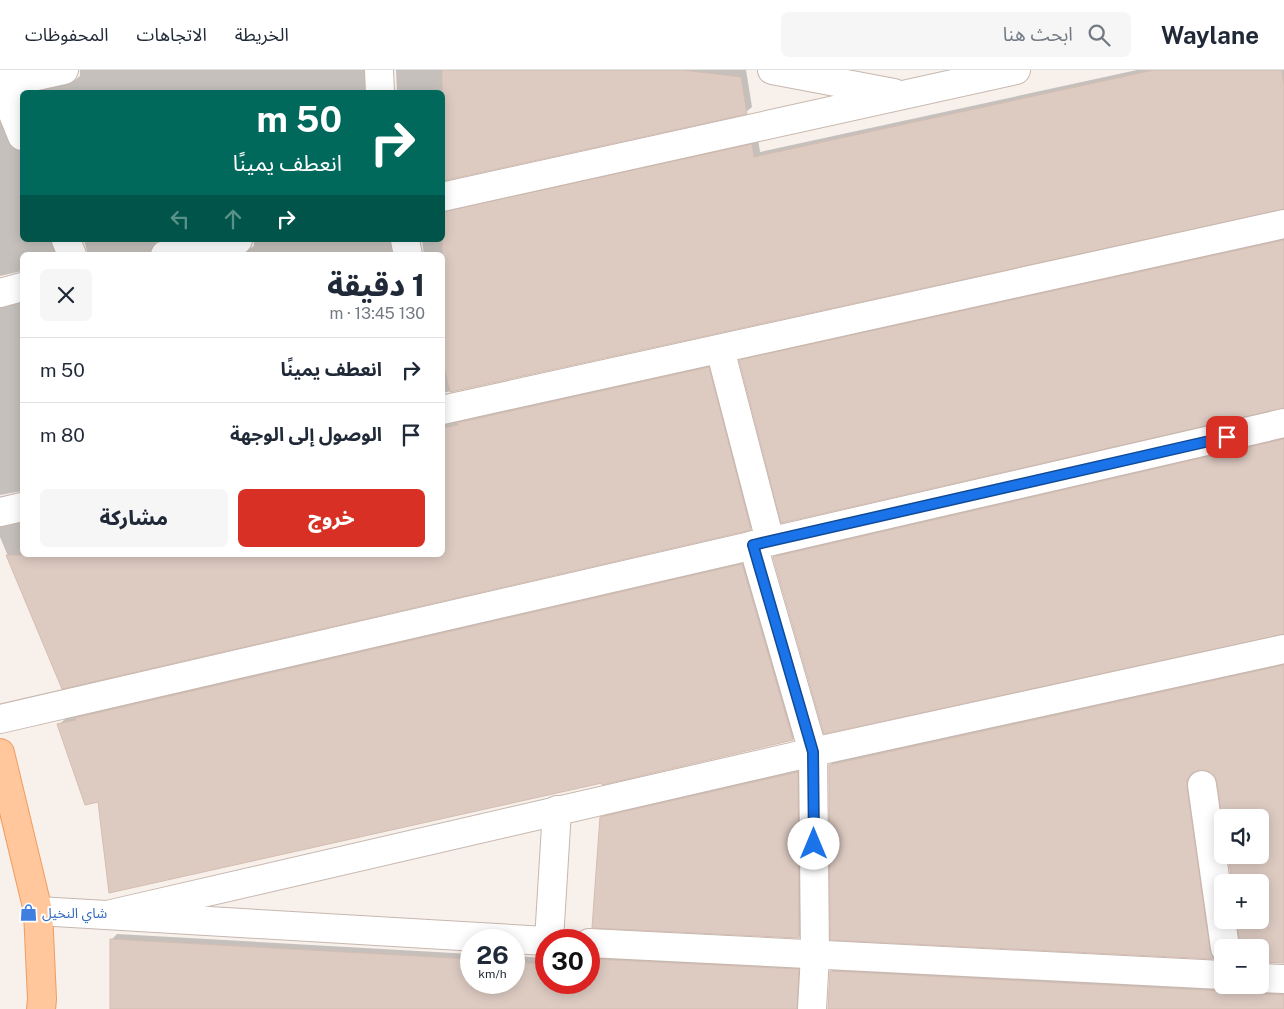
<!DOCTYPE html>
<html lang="ar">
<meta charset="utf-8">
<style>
:root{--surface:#fff;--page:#f6f6f7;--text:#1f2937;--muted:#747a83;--line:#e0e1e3;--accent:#d93025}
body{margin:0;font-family:"Public Sans","Noto Sans Arabic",sans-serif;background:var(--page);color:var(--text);direction:rtl;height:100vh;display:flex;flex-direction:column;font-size:19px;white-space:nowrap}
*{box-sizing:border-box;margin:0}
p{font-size:16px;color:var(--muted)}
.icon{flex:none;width:28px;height:28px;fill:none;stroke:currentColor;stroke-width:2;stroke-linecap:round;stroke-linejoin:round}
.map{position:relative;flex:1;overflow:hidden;direction:ltr}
.drawer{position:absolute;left:20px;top:182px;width:425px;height:305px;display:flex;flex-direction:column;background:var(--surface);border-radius:8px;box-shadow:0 2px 12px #0003;direction:rtl}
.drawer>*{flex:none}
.guide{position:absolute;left:20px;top:20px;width:425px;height:152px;border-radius:8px;box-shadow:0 2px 12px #0003;direction:rtl;background:#00695c;color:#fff;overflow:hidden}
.fabs{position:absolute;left:1214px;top:739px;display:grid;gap:10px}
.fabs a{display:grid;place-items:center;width:55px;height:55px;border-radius:8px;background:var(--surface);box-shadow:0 2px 12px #0003;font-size:25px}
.speed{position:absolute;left:460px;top:859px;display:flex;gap:10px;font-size:25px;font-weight:700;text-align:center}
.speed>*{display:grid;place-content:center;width:65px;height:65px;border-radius:50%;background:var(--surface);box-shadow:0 2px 12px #0003;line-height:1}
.speed small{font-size:12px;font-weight:400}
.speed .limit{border:8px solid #d22;background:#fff;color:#111}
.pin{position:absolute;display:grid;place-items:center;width:42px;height:42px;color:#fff;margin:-21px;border-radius:10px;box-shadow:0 2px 8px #0006}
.me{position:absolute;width:55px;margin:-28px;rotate:0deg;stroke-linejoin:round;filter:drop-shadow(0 0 4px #0008)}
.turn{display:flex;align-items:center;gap:18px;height:105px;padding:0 20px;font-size:22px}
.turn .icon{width:65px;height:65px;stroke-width:2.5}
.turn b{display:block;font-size:35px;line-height:42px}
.lanes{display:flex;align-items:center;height:48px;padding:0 20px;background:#0003;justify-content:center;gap:25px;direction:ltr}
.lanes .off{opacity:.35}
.round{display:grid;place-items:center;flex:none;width:52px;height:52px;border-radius:8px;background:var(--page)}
.summary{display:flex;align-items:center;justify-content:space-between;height:85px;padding:0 20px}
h1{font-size:30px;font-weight:800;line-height:38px}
.primary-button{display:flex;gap:10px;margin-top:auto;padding:10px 20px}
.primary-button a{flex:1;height:58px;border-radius:8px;background:var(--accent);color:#fff;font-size:20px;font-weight:800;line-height:58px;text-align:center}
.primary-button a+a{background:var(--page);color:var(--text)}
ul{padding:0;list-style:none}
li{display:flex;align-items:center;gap:15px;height:65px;padding:0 20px;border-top:1px solid var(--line)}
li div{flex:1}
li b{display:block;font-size:19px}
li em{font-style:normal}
header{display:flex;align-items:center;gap:30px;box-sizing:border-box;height:70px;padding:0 25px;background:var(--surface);border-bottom:1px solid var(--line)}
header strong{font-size:24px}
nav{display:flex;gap:28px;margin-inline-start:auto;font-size:18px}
.search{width:350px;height:45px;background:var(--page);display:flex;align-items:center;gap:12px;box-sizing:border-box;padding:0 18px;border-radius:8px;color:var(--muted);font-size:19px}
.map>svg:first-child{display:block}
</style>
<header>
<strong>Waylane</strong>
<div class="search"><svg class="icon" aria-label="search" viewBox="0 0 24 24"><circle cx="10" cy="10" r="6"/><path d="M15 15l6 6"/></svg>ابحث هنا</div>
<nav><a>الخريطة</a><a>الاتجاهات</a><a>المحفوظات</a></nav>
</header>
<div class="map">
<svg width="1284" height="939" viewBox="0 0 1284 939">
<rect width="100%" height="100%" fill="#f7f0eb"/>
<g fill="#0003">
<polygon points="80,0 369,0 372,22 27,22 29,20 75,10 80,6"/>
<polygon points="396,0 746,0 752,37 746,42 442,22 397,22"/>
<polygon points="1137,0 1284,0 1284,138 442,323 442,185 424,185 422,170 442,170 442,136 758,69 760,82"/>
<polygon points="0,35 22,75 22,170 57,170 63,185 22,185 22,201 0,206"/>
<polygon points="1284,166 1284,337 740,291 746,285"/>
<polygon points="84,170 158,170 155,174 156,185 88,185"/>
<polygon points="254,170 396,170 399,185 224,185 248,180 254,176"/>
<polygon points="22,230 22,421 0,425 0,232"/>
<polygon points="714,292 756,453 750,459 63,617 0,467 0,452 22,449 22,485 442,485 442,349"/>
<polygon points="1284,365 1284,563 774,487 780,482"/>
<polygon points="749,488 800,662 793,669 603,711 99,731 59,655 66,648"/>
<polygon points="1284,591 1284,892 1260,891 1260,878 1238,850 1260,850 1260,812 1233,812 1229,785 1260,785 1260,748 1219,712 1215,704 1209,700 1200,698 1193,702 1192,711 1219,882 1214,888 832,868 830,695 836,689"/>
<polygon points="803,696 805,861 799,867 601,748 607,742"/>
<polygon points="117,864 471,884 471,912 514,912 514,886 546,888 546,912 589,912 589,891 592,891 597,884 804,894 803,939 112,939 111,870"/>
<polygon points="837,896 1230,915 1257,915 1284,919 1284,939 829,939 831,901"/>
</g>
<g fill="#ddcbc2" stroke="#d5bdb1">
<polygon points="442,0 682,0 741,7 747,44 442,111"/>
<polygon points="1154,0 1282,0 1284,16 1284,139 450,322 442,288 442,142 752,74 754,87"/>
<polygon points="1284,170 1284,338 781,453 739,290"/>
<polygon points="709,297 751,460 62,619 6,485 442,485 442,358 458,355 457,353"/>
<polygon points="1284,369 1284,564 824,664 773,487"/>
<polygon points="742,494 793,670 602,715 602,713 109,823 98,732 85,735 57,654 76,650 75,648"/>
<polygon points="1284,595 1284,893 1260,892 1260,878 1240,878 1237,850 1260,850 1260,812 1232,812 1228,785 1260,785 1260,748 1222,748 1217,713 1215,706 1208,701 1200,700 1192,703 1187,710 1187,717 1210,880 1214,889 830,870 829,695"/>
<polygon points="798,702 799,868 592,858 600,747"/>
<polygon points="110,869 471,889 471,912 514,912 514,892 546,894 546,912 589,912 591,889 799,899 797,939 110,939"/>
<polygon points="830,901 1221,921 1229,919 1234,915 1246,915 1251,921 1259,924 1284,925 1284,939 828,939"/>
</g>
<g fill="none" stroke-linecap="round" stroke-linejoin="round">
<defs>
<g id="street">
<polyline points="379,0 380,22"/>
<polyline points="772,0 894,23"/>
<polyline points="0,12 22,66"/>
<polyline points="0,14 64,0"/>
<polyline points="442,127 1016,0"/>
<polyline points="66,170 72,185"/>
<polyline points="405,170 408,185"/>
<polyline points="165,185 238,170"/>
<polyline points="0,223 22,217"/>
<polyline points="720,279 770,471"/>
<polyline points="442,340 1284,154"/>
<polyline points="0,442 22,437"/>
<polyline points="753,475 813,682 815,885 812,939"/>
<polyline points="0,649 1284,353"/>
<polyline points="1202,715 1225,878"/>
<polyline points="38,841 546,871"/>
<polyline points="107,845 813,682 1284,579"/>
<polyline points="549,870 557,740"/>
<polyline points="589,873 1222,905"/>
<polyline points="1260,908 1284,909"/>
</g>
<polyline id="primary" points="0,683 38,841 42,929 41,939"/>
</defs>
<use href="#street" stroke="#c7b7af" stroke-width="30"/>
<use href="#primary" stroke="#f09c5f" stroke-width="30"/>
<use href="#street" stroke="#fff" stroke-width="28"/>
<use href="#primary" stroke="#ffc79b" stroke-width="28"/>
</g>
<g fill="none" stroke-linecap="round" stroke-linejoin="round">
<defs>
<polyline id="route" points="814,774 813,682 753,475 1227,367"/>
</defs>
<use href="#route" stroke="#114b97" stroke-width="12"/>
<use href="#route" stroke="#1a73e8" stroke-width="9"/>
</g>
<defs>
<symbol id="shop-bare" viewBox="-9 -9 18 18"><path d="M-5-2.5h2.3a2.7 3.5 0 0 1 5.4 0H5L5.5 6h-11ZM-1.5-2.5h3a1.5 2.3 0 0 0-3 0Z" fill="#3f7fe0" stroke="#fff" stroke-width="2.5" paint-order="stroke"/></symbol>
</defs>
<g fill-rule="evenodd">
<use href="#shop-bare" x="16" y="830" width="25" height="25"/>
</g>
<g text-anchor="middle" stroke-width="4" stroke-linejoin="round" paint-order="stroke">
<g font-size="14" fill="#366cbe" stroke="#fff" text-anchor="start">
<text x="42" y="848">شاي النخيل</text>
</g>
</g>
</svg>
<div class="fabs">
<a><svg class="icon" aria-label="sound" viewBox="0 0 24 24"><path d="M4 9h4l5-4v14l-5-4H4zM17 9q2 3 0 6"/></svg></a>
<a>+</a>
<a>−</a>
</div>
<div class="speed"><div>26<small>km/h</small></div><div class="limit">30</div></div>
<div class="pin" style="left:1227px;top:367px;background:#d93025"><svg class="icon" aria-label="arrive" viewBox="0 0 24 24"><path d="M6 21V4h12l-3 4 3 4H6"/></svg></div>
<svg class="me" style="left:814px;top:774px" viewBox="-20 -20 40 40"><circle r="19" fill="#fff"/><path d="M0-13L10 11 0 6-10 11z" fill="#1a73e8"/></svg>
<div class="guide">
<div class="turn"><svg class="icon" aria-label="right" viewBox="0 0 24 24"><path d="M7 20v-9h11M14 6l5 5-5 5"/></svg><div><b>50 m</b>انعطف يمينًا</div></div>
<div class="lanes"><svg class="icon off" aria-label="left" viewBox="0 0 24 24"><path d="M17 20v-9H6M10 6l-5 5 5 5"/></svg><svg class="icon off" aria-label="ahead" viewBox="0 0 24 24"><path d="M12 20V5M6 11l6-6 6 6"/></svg><svg class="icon" aria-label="right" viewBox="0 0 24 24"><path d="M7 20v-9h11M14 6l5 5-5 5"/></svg></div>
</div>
<section class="drawer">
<div class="summary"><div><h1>1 دقيقة</h1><p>130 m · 13:45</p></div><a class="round"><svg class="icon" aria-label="close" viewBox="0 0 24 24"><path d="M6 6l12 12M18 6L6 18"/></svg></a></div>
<ul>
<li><svg class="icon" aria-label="right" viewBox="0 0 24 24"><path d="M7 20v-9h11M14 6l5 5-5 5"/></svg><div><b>انعطف يمينًا</b></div><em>50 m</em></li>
<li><svg class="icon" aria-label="arrive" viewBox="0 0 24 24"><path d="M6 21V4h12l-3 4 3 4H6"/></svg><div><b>الوصول إلى الوجهة</b></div><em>80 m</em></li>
</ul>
<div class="primary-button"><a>خروج</a><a>مشاركة</a></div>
</section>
</div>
